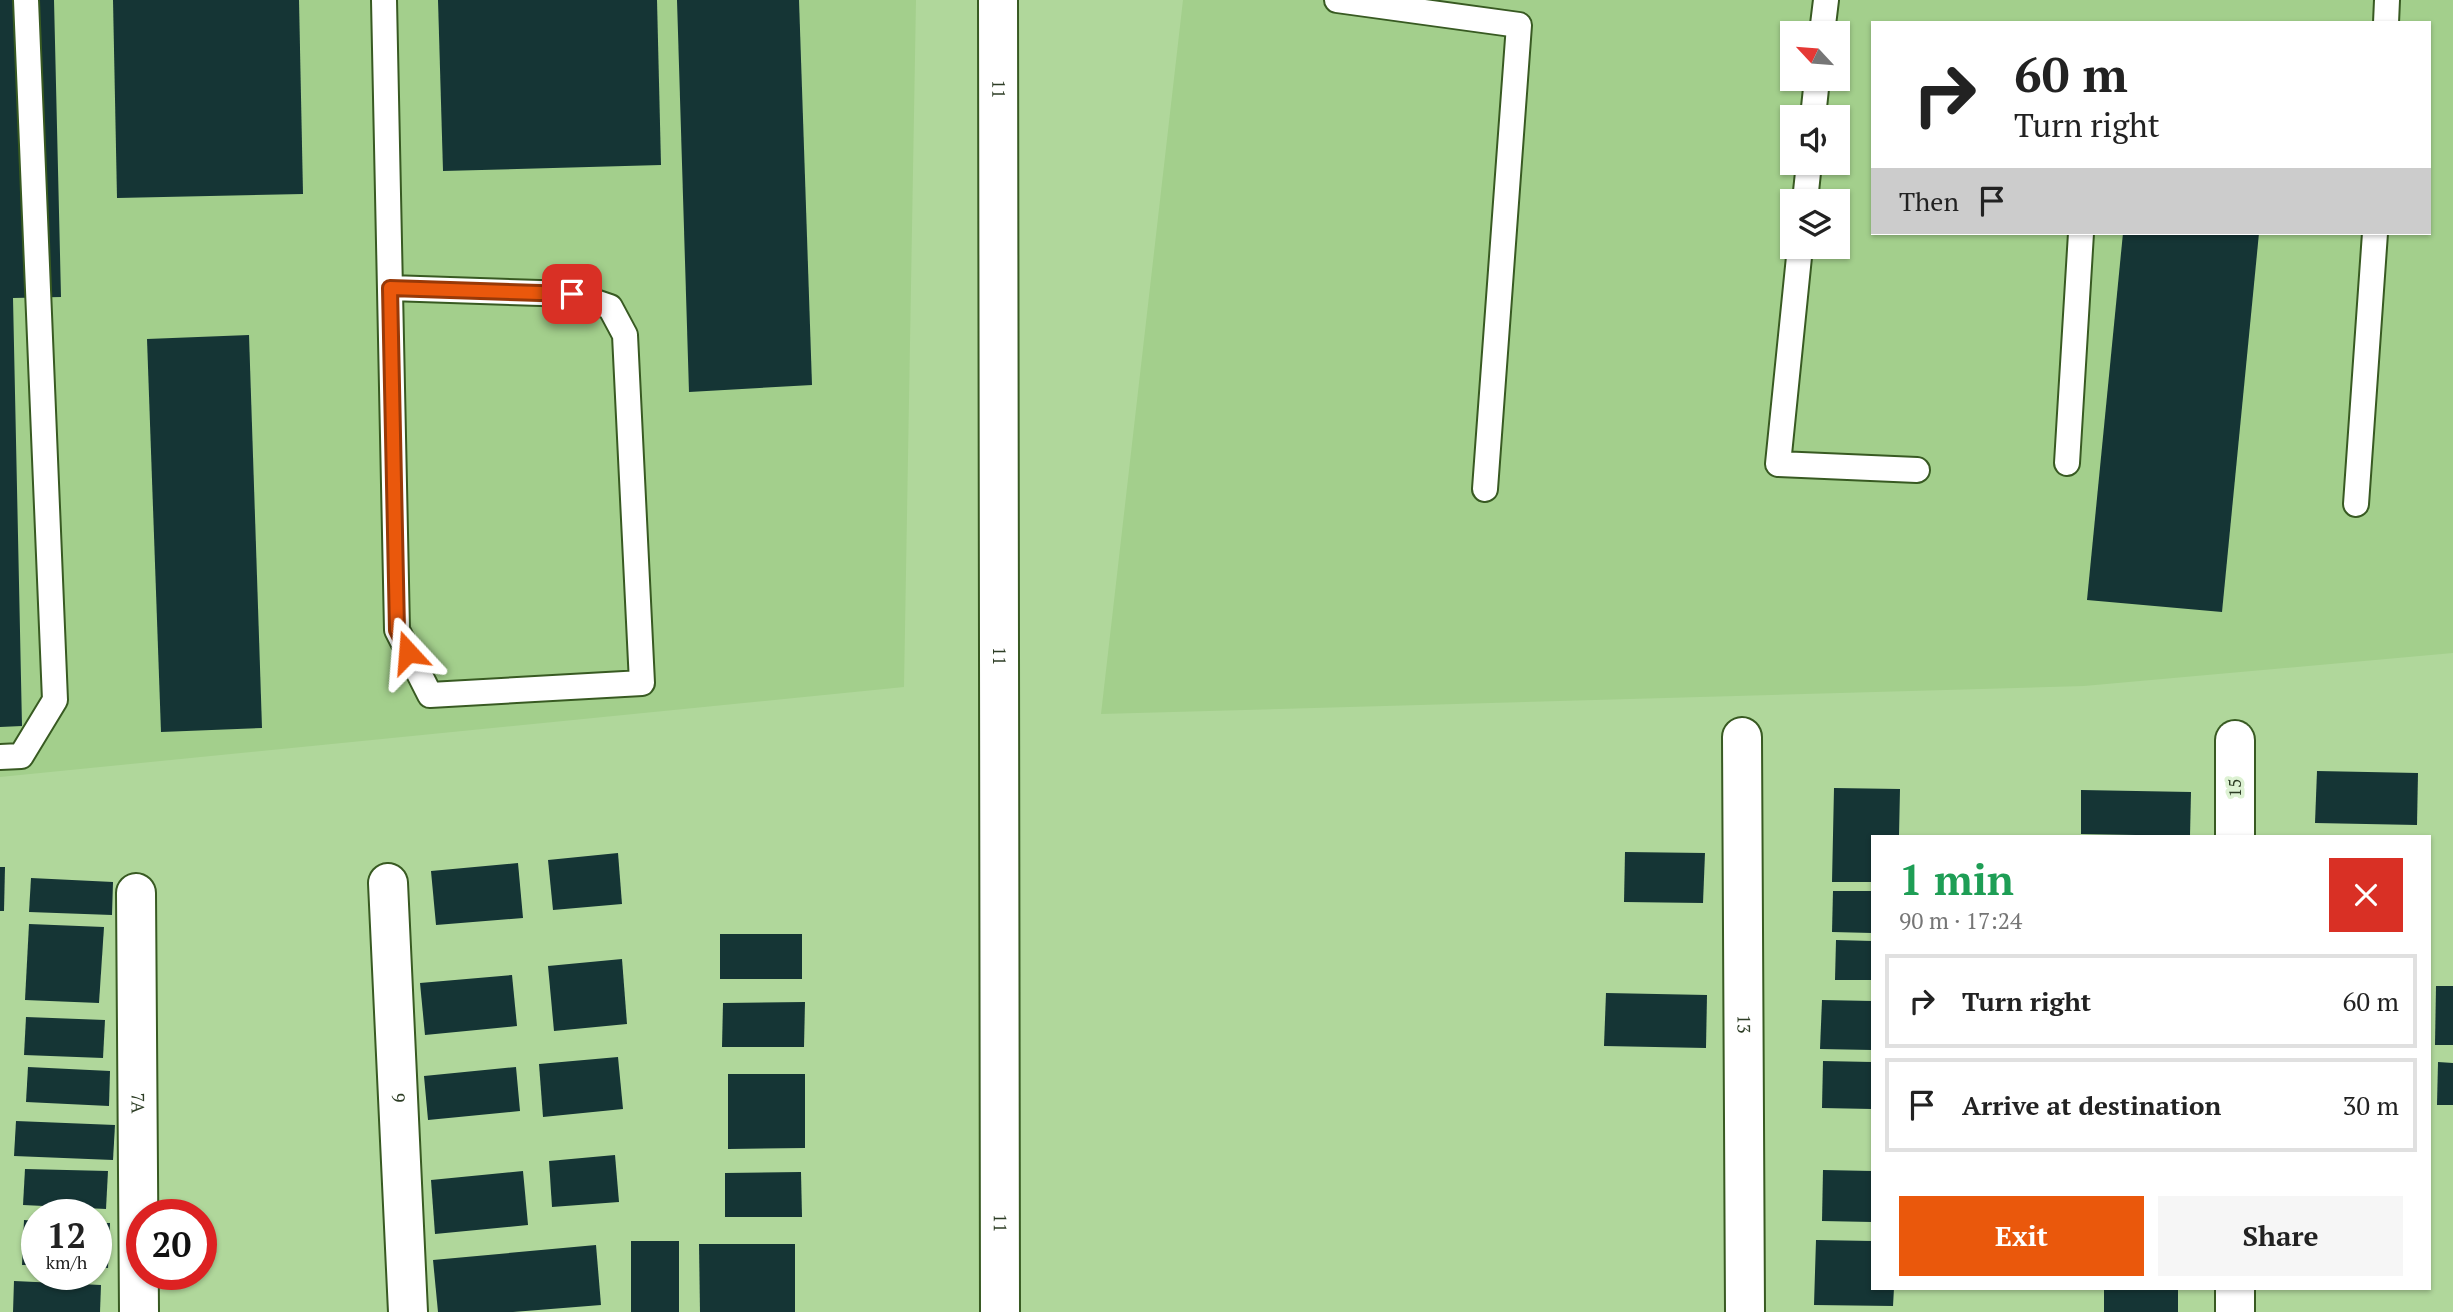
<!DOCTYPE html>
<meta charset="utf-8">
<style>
:root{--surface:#fff;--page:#f6f6f6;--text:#222;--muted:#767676;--line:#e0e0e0;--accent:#ea580c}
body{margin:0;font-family:"PT Serif",serif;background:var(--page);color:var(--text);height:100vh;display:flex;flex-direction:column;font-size:26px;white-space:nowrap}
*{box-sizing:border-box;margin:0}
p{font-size:23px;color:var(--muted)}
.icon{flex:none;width:38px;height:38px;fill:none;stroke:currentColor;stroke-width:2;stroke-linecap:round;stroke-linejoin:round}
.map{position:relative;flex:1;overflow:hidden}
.details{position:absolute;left:1871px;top:835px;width:560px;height:455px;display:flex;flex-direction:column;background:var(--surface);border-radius:0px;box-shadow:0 2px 5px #0004}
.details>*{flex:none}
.top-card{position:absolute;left:1871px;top:21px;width:560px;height:214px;border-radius:0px;box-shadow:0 2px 5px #0004;background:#fff;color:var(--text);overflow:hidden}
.needle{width:46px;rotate:296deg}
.controls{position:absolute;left:1780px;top:21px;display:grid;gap:14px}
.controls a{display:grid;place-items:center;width:70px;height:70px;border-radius:0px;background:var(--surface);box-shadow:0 2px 5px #0004;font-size:35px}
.speed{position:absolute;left:21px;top:1199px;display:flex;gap:14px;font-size:35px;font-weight:700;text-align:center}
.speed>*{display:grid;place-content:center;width:91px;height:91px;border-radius:50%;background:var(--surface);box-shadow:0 2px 5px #0004;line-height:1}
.speed small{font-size:18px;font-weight:400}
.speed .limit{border:10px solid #d22;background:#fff;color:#111}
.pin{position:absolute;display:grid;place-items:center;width:60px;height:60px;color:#fff;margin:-30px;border-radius:14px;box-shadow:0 4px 10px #0006}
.me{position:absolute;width:77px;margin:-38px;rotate:341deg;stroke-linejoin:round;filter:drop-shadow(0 0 5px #0008)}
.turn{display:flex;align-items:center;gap:24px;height:147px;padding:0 28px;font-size:32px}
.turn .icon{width:91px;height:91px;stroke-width:2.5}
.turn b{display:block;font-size:49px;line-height:60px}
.then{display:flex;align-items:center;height:66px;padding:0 28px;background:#0003;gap:14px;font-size:26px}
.round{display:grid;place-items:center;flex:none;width:74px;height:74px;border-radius:0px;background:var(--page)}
.summary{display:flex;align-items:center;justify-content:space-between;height:119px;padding:0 28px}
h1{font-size:42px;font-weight:800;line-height:52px;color:#1e9e55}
.cta{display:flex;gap:14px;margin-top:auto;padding:14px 28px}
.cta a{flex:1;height:80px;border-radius:0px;background:var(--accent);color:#fff;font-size:28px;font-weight:800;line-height:80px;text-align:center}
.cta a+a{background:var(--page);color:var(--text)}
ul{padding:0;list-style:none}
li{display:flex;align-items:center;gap:21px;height:94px;margin:0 14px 10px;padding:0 14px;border:4px solid var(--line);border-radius:0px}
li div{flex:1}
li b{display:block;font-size:26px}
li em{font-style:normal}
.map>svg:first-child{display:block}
</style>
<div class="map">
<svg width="2453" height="1312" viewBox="0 0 2453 1312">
<rect width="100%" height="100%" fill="#b0d79b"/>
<g fill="#a3cf8c" fill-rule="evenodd">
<polygon points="0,0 916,0 904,687 0,777"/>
<path d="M1183 0H2453V653L2084 686 1101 714ZM1872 23H2429V233H1872ZM1792 33H1838V79H1792ZM1792 117H1838V163H1792ZM1792 201H1838V247H1792Z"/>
</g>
<g fill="#153535">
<polygon points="0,0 54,0 61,297 13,298 22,726 0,727"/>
<polygon points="113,0 299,0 303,194 117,198"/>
<polygon points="438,0 657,0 661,165 443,171"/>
<polygon points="677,0 799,0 812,385 689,392"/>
<polygon points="2123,233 2259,233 2222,612 2087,600"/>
<polygon points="249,335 262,728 161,732 147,339"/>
<polygon points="2317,771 2418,773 2417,825 2315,823"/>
<polygon points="1834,788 1900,789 1899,836 1872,836 1872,882 1832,882"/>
<polygon points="2081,790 2191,792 2190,836 2081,834"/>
<polygon points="1625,852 1705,853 1703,903 1624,902"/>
<polygon points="618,853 622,904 553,910 548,860"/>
<polygon points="518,863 523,918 436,925 431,871"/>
<polygon points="0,867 5,867 4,911 0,911"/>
<polygon points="31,878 113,882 112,915 29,912"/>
<polygon points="1833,891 1872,891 1872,933 1832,932"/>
<polygon points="29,924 104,927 99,1003 25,1000"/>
<rect x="720" y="934" width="82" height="45"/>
<polygon points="1836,940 1872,941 1872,980 1835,980"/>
<polygon points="622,959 627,1024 554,1031 548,966"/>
<polygon points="512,975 517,1026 425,1035 420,983"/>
<polygon points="2436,986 2453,986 2453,1045 2435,1045"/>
<polygon points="1606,993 1707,995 1706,1048 1604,1046"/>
<polygon points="1822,1000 1872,1001 1872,1050 1820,1049"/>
<polygon points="805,1002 804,1047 722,1047 723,1003"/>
<polygon points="26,1017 105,1020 103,1058 24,1055"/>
<polygon points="618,1057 623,1109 543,1117 539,1064"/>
<polygon points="1823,1061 1872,1062 1872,1109 1822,1108"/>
<polygon points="2438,1062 2453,1063 2453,1105 2437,1105"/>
<polygon points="28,1067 110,1071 109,1106 26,1102"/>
<polygon points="516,1067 520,1111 428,1120 424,1076"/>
<polygon points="728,1074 805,1074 805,1148 728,1149"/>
<polygon points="16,1121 115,1125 113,1160 14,1156"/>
<polygon points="615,1155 619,1202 552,1207 549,1161"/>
<polygon points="25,1169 108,1171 106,1209 23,1205"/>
<polygon points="1823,1170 1872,1171 1872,1222 1822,1221"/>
<polygon points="523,1171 528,1225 435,1234 431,1180"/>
<polygon points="801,1172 802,1217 725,1217 725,1173"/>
<polygon points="24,1220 37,1221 37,1265 22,1265"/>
<polygon points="96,1223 110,1223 108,1268 96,1267"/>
<polygon points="1816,1240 1872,1241 1872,1288 1894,1288 1893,1306 1814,1305"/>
<rect x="631" y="1241" width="48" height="71"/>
<polygon points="699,1244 795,1244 795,1312 700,1312"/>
<polygon points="596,1245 601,1305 513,1312 438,1312 433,1260"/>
<polygon points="14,1281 101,1285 100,1312 13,1312"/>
<rect x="2104" y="1288" width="74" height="24"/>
</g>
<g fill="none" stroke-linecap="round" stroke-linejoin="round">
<defs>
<g id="lane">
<polyline points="384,0 397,630 430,695 642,683 625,335 610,307 572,294 390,288"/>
<polyline points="1337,0 1519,25 1485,489"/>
<polyline points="2386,23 2387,0"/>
<polyline points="1822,33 1826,0"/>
<polyline points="1813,117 1817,79"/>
<polyline points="1805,201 1809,163"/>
<polyline points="1800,247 1778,464 1917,470"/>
<polyline points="2067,463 2081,233"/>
<polyline points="2356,504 2375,233"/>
<polyline points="0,757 21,756 55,700 26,0"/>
</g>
<g id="street">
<path id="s1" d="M998 0 1000 1312"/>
<path id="s2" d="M1742 737 1745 1312"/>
<polyline points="2235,740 2235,836"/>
<path id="s3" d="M388 883 408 1312"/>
<path id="s4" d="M136 893 139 1312"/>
<polyline points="2235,1288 2235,1312"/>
</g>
</defs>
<use href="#lane" stroke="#385a22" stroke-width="28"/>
<use href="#street" stroke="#385a22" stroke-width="42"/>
<use href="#lane" stroke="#fff" stroke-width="24"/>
<use href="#street" stroke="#fff" stroke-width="38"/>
</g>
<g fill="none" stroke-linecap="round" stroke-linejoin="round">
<defs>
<polyline id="route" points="408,652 397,630 390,288 572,294"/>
</defs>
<use href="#route" stroke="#983908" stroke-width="18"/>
<use href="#route" stroke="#ea580c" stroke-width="12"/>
</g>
<g text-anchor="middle" stroke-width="7" stroke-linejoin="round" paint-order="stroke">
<g font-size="18" fill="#2d3d25" stroke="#ddf2d3">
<text dy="6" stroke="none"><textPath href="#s1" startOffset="89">11</textPath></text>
<text dy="6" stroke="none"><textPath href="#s1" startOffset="656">11</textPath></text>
<text transform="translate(2235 788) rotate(-90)" y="6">15</text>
<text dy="6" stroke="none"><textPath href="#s2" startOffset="287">13</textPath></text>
<text dy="6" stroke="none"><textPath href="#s3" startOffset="215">9</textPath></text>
<text dy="6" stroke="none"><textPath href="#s4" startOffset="210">7A</textPath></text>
<text dy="6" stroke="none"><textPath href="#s1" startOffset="1223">11</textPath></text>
</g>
</g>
</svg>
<div class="controls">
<a><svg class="needle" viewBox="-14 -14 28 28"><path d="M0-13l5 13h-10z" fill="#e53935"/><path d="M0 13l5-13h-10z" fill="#767676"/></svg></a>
<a><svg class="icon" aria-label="sound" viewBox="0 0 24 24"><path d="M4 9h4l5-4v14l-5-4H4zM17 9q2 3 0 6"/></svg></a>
<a><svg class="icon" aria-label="layers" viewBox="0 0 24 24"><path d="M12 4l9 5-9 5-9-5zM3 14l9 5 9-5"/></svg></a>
</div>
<div class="speed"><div>12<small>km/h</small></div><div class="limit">20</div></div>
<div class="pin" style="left:572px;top:294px;background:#d93025"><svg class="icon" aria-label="arrive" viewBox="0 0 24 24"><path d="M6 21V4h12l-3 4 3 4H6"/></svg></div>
<svg class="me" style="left:408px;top:652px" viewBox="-20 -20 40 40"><path d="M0-17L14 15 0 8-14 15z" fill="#ea580c" stroke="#fff" stroke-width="4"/></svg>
<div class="top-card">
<div class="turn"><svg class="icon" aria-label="right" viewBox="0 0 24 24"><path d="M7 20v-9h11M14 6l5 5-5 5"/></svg><div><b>60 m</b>Turn right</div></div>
<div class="then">Then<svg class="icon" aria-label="arrive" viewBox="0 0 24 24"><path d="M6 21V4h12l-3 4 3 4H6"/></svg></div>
</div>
<section class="details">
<div class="summary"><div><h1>1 min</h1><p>90 m · 17:24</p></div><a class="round" style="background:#d93025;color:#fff"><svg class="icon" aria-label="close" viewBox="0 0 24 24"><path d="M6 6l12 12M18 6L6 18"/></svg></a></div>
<ul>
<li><svg class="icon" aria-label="right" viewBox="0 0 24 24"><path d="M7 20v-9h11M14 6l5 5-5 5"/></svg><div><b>Turn right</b></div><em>60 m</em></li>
<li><svg class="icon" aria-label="arrive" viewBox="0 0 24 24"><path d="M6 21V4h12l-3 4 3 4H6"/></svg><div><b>Arrive at destination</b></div><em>30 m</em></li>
</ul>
<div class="cta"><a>Exit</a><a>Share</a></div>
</section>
</div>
